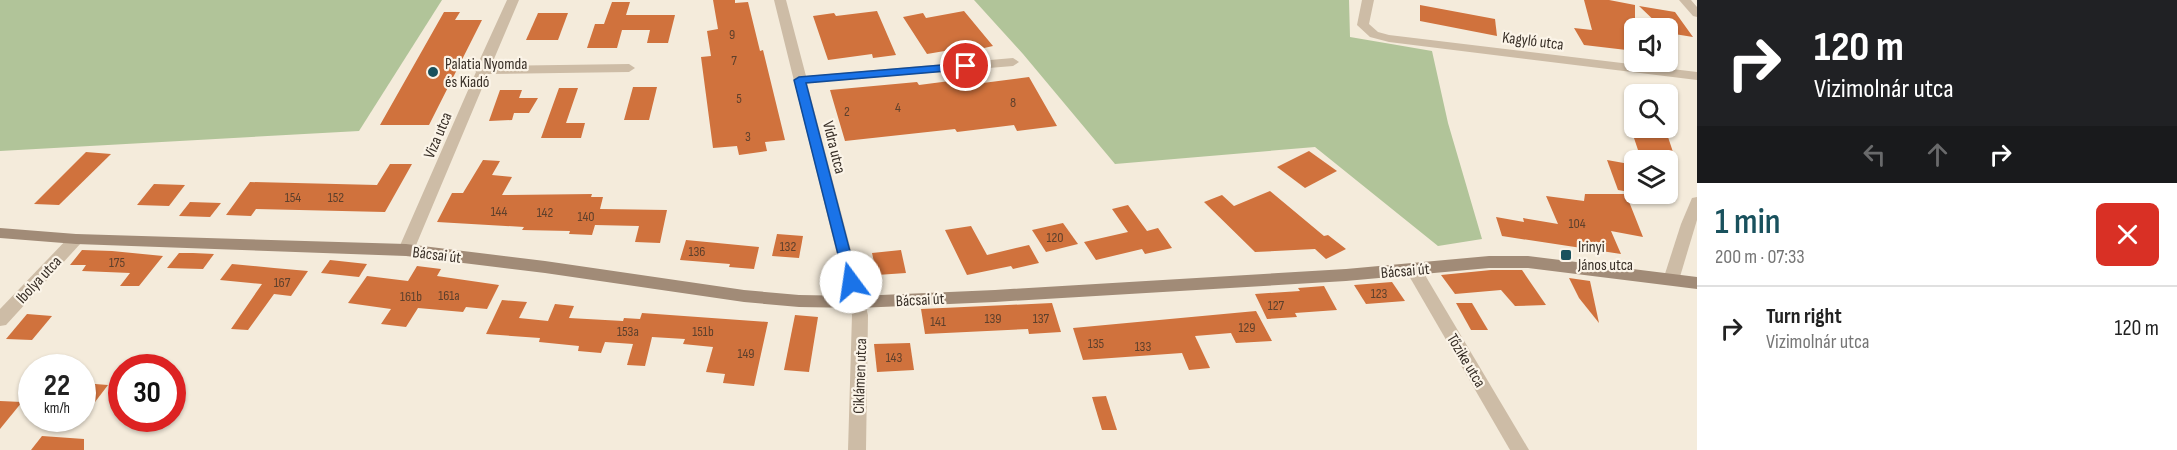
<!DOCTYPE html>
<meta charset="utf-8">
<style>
:root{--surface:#fff;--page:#f2f2f2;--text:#222;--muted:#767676;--line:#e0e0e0;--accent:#19515d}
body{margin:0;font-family:"Sofia Sans Condensed",sans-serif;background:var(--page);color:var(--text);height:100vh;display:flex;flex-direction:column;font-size:22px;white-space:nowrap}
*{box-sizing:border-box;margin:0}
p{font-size:20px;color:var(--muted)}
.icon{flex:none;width:33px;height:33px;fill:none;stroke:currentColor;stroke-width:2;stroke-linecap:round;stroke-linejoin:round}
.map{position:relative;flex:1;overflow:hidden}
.sheet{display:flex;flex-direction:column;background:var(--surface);width:480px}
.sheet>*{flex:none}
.guide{background:#202124;color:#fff;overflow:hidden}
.fabs{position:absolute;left:1624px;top:18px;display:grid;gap:12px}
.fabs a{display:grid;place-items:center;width:54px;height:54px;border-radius:9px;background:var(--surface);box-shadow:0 2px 4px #0004;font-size:30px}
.speed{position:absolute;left:18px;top:354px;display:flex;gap:12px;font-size:30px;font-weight:700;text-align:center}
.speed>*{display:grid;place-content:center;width:78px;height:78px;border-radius:50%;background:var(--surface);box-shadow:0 2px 4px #0004;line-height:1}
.speed small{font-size:15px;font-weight:400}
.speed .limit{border:9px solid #d22;background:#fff;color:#111}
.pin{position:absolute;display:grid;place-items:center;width:51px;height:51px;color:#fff;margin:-26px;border:3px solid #fff;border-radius:50%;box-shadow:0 2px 6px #0007}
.me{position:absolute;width:66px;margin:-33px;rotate:346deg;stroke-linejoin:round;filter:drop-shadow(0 0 4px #0008)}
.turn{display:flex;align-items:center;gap:21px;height:126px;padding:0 18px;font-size:27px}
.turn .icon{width:78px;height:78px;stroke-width:2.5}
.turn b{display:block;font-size:42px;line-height:51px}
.lanes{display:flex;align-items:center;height:57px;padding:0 18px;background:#0003;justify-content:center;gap:30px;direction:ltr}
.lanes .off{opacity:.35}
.round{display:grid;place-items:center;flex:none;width:63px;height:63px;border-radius:9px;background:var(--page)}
.summary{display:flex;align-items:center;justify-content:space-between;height:102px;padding:0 18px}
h1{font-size:36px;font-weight:600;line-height:45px;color:var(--accent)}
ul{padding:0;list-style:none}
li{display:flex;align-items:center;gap:18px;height:84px;padding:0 18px;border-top:2px solid var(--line)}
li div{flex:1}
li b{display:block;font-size:22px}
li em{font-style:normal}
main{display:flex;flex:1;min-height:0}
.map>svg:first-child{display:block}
</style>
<main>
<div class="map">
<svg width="1697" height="450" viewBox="0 0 1697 450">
<rect width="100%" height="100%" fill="#f4ebdb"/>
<g fill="#b1c499">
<polygon points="0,0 442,0 359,131 0,151"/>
<polygon points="974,0 1349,0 1350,37 1432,51 1448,123 1482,239 1438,246 1315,147 1115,164 1023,54"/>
</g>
<g fill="#d0723d">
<polygon points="713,0 735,0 735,3 748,2 760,51 763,50 785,140 765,142 767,151 739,155 737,146 713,148 701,57 711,56 707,31 718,29"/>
<polygon points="1584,0 1609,0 1635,5 1635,51 1584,45 1574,28 1592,30"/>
<polygon points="612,2 630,2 626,15 675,15 668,43 647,43 650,30 622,30 617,48 587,48 595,24 604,24"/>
<polygon points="1420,5 1495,19 1497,36 1420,21"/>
<polygon points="1639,6 1675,12 1693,37 1668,33 1668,28 1662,28"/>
<polygon points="877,11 896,55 873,58 872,54 828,60 813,16 834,13 836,16"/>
<polygon points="964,11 993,46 971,51 968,47 927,54 903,17 923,13 926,18"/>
<polygon points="444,12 460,12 455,20 482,20 429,125 380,125"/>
<polygon points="538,13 568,13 558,40 526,40"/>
<polygon points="1029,77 1057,126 1017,131 1014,125 957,132 955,129 845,141 830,90 917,82 919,85 973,78 975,84"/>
<polygon points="633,87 657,87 649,120 624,120"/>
<polygon points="559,88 578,88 566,123 585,123 581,138 541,138"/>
<polygon points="500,90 522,90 519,98 538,98 529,113 514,113 512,120 489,121"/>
<polygon points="1630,126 1667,134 1677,164 1640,156"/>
<polygon points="1309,151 1337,171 1305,188 1277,167"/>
<polygon points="86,152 111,154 59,205 34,204"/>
<polygon points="483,160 500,161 492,175 512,177 502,195 592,194 591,197 603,197 600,209 667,210 660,243 635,242 639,226 595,225 592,235 569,234 570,231 522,230 524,227 437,222 452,193 463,193"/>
<polygon points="1607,160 1635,165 1635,193 1618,190"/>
<polygon points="390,164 412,164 385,212 256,209 251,216 226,215 250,182 377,185"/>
<polygon points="154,184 185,185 169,206 137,205"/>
<polygon points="1270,191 1324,236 1328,235 1346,249 1326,259 1315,249 1255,252 1204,202 1222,195 1234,206"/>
<polygon points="1585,194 1626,194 1643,237 1611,231 1621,254 1502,236 1496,217 1524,222 1523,218 1558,224 1546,196 1584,201"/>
<polygon points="190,202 221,203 210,217 179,216"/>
<polygon points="1128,205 1147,231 1158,228 1172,248 1145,254 1142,249 1096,260 1084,242 1128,232 1112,209"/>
<polygon points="1063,223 1078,244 1046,252 1032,230"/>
<polygon points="971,226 987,255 1029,245 1039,263 1013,269 1011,266 967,275 945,230"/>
<polygon points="777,234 803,236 799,258 772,256"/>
<polygon points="686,240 759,247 754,269 729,267 730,264 680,260"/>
<polygon points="82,250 112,251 163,256 139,286 120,286 130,273 82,271 86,265 70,265"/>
<polygon points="901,250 906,273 877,275 872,253"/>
<polygon points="179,253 193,253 214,254 203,269 167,268"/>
<polygon points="330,260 367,264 359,277 321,273"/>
<polygon points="232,264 274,268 308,271 291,296 274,294 248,330 231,329 262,284 220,280"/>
<polygon points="417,266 441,269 437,276 499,285 487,309 466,307 463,312 418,308 406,327 381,324 391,309 348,303 367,276 408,281"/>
<polygon points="1491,270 1522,270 1546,305 1515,306 1501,290 1455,294 1441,275"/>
<polygon points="1569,278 1590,281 1599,323 1579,298"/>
<polygon points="1392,282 1405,301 1366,304 1354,285"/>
<polygon points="1324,286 1337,310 1295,313 1297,317 1267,319 1255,294 1300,291 1298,288"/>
<polygon points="502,300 527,302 519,318 548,321 555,304 574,306 569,318 623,321 624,318 640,319 642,313 768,322 754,386 723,383 725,374 706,372 713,347 683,344 685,339 652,337 645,366 627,365 633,344 605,342 601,353 578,351 579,346 539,342 540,338 486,334"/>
<polygon points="1052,303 1061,332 1029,334 1028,329 925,334 921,309"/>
<polygon points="1456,303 1472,303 1488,330 1471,330"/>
<polygon points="1256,311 1272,341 1236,343 1231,333 1195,336 1210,368 1189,370 1182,353 1083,360 1073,328"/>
<polygon points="27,314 52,316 32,340 6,339"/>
<polygon points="795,315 818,317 809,372 784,370"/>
<polygon points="910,343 914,370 877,372 874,344"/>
<polygon points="82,383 108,385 95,402 82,401"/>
<polygon points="1106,396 1117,430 1102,430 1092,397"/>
<polygon points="0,401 22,402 0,429"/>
<polygon points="42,436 84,439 84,450 31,450"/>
</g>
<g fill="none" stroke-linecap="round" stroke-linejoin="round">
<g fill="#cdbca6" fill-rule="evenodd">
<polygon points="507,0 519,0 491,66 629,64 635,68 629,72 488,74 414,250 411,254 401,254 398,250 476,72 475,70"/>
<polygon points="774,0 786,0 806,76 1013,58 1019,62 1013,66 807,83 868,315 866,450 848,450 852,315"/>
<polygon points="1362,0 1374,0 1369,24 1378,32 1389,35 1697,72 1697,80 1389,42 1370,37 1357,25"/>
<polygon points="1679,0 1691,0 1697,7 1697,17 1693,16"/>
<polygon points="1697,197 1697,220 1679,280 1677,284 1665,284 1663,280 1681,224 1692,198"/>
<polygon points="76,234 81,235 84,239 81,243 6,325 0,326 0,309 71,235"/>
<polygon points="1413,263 1419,265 1529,450 1510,450 1405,269 1407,265"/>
</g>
<polygon fill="#a18b77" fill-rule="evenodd" points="0,228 76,234 406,244 545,261 744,290 799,295 858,296 995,290 1346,269 1489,256 1528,256 1697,277 1697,289 1528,268 1489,268 1346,281 995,302 858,308 799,307 744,302 545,273 406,256 76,244 0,238"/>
</g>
<polygon fill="#1a73e8" stroke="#114b97" stroke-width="1.5" points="966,63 970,64 970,69 806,83 858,282 856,286 846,286 794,80 799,77"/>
<g fill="#19515d" stroke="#fbf4e8" stroke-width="2">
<circle cx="433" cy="72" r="6"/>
<rect x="1560" y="249" width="12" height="12" rx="3"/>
</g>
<g text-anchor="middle" stroke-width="4.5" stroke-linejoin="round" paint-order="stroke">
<g font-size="14" fill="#5e402c">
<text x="732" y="39">9</text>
<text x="734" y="65">7</text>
<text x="739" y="103">5</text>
<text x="1013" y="107">8</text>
<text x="898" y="112">4</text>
<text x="847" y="116">2</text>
<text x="748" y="141">3</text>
<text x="293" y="202">154</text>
<text x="336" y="202">152</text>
<text x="499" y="216">144</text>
<text x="545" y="217">142</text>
<text x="586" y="221">140</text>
<text x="1577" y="228">104</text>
<text x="1055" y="242">120</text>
<text x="788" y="251">132</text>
<text x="697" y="256">136</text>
<text x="117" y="267">175</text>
<text x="282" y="287">167</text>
<text x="1379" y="298">123</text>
<text x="449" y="300">161a</text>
<text x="411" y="301">161b</text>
<text x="1276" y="310">127</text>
<text x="993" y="323">139</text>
<text x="1041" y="323">137</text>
<text x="938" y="326">141</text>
<text x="1247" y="332">129</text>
<text x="628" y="336">153a</text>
<text x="703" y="336">151b</text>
<text x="1096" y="348">135</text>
<text x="1143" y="351">133</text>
<text x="746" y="358">149</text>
<text x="894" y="362">143</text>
</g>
<g font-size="16" fill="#382f27" stroke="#fbf4e8">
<text transform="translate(1533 40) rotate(7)" y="6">Kagyló utca</text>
<text transform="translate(437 135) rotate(-67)" y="6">Viza utca</text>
<text transform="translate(835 147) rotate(76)" y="6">Vidra utca</text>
<text transform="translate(437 254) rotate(7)" y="6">Bácsai út</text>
<text transform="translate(1405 270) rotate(-5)" y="6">Bácsai út</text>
<text transform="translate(38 279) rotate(-47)" y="6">Ibolya utca</text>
<text transform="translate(920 299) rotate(-3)" y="6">Bácsai út</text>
<text transform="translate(1467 360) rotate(59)" y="6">Tőzike utca</text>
<text transform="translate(859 376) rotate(-88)" y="6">Ciklámen utca</text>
</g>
<g font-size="16" fill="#382f27" stroke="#fbf4e8" text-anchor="start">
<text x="445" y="69">Palatia Nyomda<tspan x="445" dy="18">és Kiadó</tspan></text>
<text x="1578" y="252">Irinyi<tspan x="1578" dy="18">János utca</tspan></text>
</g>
</g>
</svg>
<div class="fabs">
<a><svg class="icon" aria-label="sound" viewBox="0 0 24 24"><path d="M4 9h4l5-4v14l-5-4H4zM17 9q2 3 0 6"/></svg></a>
<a><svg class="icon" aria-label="search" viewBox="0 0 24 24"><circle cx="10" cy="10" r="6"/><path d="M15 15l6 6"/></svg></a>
<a><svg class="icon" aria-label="layers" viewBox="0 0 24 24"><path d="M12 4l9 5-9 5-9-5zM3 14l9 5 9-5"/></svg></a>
</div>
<div class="speed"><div>22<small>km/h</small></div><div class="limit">30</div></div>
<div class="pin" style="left:966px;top:66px;background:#d93025"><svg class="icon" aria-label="arrive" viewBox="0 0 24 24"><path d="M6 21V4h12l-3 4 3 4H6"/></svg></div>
<svg class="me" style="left:851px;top:282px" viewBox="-20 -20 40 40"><circle r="19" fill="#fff"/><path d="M0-13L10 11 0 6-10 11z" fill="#1a73e8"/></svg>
</div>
<section class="sheet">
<div class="guide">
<div class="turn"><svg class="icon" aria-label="right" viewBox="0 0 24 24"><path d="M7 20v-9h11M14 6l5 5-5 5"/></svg><div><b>120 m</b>Vizimolnár utca</div></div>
<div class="lanes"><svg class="icon off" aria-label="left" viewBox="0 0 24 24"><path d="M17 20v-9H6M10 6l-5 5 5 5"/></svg><svg class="icon off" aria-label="ahead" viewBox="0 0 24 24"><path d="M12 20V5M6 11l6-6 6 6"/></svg><svg class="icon" aria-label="right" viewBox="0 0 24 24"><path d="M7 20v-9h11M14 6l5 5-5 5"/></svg></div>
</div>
<div class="summary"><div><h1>1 min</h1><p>200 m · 07:33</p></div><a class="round" style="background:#d93025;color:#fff"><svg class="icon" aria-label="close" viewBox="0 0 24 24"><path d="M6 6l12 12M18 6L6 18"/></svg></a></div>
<ul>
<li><svg class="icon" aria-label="right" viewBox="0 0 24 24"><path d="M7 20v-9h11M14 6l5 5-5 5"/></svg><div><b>Turn right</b><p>Vizimolnár utca</p></div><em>120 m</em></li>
</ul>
</section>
</main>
